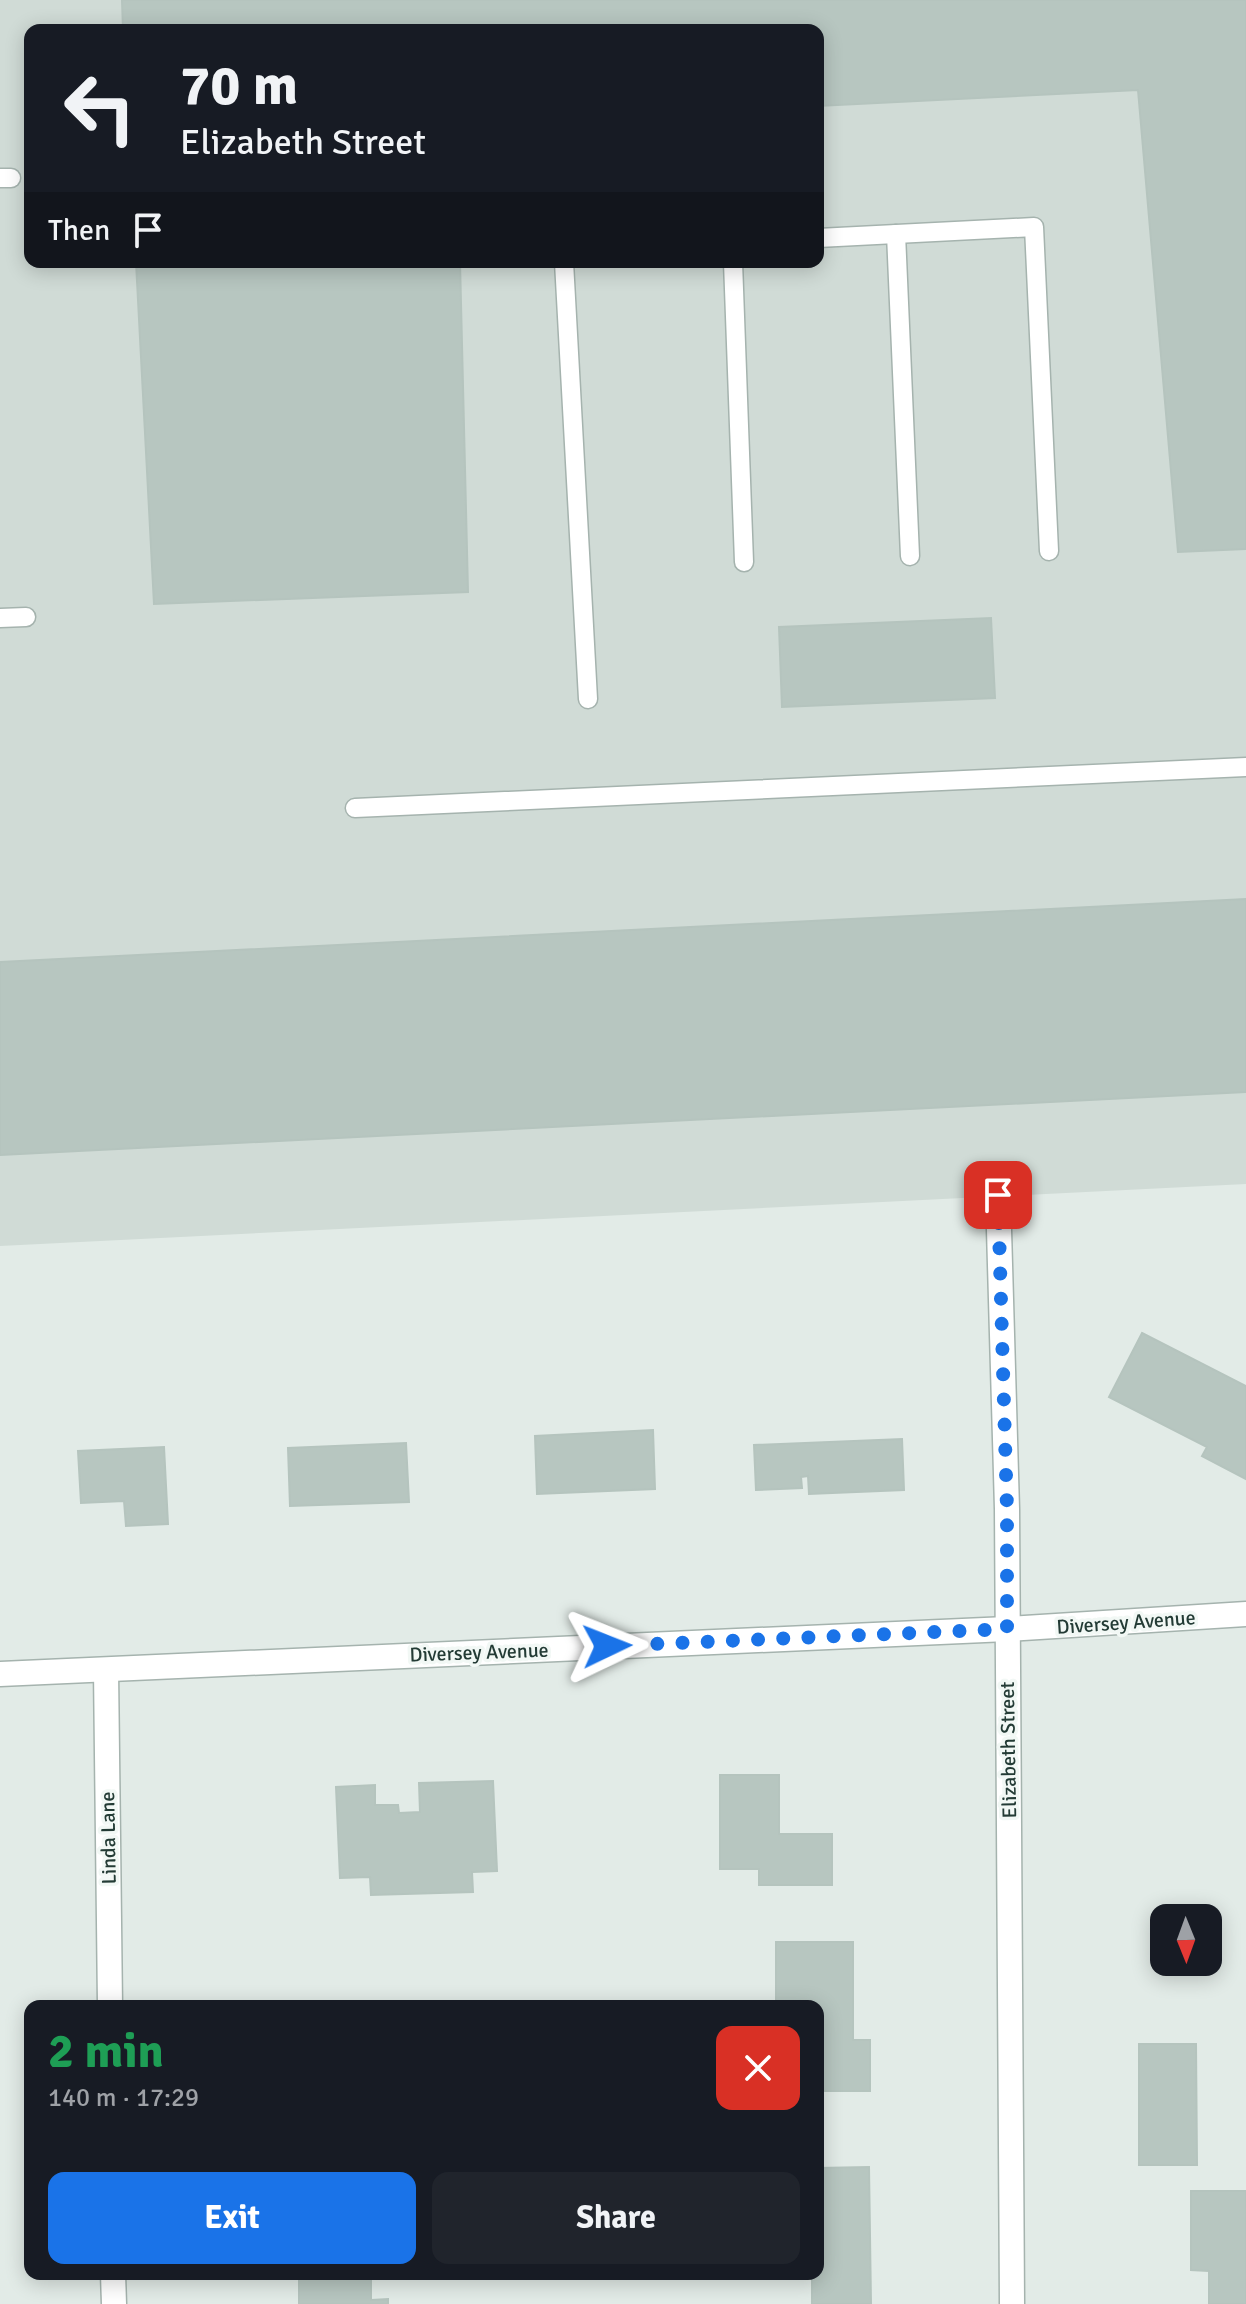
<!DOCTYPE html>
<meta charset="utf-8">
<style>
:root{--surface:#171b24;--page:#20242c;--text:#f1f3f6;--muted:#9ea1a6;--accent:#1a73e8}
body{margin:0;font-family:Signika,sans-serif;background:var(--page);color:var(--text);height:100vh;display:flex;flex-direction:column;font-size:30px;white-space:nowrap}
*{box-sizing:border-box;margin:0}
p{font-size:26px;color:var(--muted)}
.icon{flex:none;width:44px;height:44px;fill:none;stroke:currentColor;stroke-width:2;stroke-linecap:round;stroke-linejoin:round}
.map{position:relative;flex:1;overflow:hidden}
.side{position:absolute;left:24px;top:2000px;width:800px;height:280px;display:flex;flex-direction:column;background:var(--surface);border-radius:16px;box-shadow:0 4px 20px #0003}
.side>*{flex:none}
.guide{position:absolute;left:24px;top:24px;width:800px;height:244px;border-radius:16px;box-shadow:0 4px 20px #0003;background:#171b24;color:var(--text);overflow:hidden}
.needle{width:52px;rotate:179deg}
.tools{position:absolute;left:1150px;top:1904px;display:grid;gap:16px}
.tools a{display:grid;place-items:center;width:72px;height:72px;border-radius:16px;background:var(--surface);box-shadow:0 4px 20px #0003;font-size:40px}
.pin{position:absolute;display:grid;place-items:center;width:68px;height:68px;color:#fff;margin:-34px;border-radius:16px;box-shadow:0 4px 12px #0006}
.me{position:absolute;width:88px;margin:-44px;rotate:88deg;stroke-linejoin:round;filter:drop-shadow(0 0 6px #0008)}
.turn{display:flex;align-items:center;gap:28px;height:168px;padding:0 24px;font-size:36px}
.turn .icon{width:104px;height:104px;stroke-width:2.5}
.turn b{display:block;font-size:56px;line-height:68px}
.then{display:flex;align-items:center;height:76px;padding:0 24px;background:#0003;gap:16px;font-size:30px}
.round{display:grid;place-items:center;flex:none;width:84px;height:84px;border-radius:16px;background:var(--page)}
.overview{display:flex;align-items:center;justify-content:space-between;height:136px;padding:0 24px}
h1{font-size:48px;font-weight:700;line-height:60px;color:#1e9e55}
.action{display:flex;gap:16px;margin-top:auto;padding:16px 24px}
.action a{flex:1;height:92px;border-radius:16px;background:var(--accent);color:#fff;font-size:32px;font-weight:700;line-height:92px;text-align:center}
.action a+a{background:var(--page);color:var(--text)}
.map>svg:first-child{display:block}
</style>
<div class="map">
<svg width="1246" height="2304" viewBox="0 0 1246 2304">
<rect width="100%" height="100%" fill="#e2ebe7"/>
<path fill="#d0dbd6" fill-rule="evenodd" d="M0 0H1246V1184L0 1246ZM30 30H818V262H30Z"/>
<g fill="#b7c6c0" stroke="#b5c4be" stroke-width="2">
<polygon points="122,0 1246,0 1246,549 1178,552 1138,90 818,106 818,30 123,30"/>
<polygon points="136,262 460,262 468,592 154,604"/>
<polygon points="991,618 995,698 782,707 779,627"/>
<polygon points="1246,899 1246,1092 0,1155 0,962"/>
<polygon points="1142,1333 1246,1386 1246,1479 1202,1456 1207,1447 1109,1397"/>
<polygon points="653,1430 655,1489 537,1494 535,1436"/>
<polygon points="902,1439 904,1490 809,1494 808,1476 801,1477 802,1488 756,1490 754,1445"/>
<polygon points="406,1443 409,1502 290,1506 288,1448"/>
<polygon points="164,1447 168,1524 126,1526 124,1501 81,1503 78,1451"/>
<polygon points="720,1775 779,1775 779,1834 832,1834 832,1885 759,1885 759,1869 720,1869"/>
<polygon points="493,1781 497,1871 472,1872 473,1892 371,1895 370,1877 340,1878 336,1787 375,1785 375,1805 398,1805 399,1813 420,1812 419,1783"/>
<polygon points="776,1942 853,1942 853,2040 870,2040 870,2091 818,2091 818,2006 776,2006"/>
<polygon points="1139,2044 1196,2044 1197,2165 1139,2165"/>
<polygon points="869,2167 871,2304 812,2304 812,2274 818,2274 818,2168"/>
<polygon points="1191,2191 1246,2191 1246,2304 1209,2304 1209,2271 1191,2270"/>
<polygon points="299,2274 371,2274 371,2300 388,2299 388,2304 299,2304"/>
</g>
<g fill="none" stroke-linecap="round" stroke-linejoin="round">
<defs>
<g id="service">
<polyline points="0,178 11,178"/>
<polyline points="896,234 910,556"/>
<polyline points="818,238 1034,227 1049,551"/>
<polyline points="564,262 588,699"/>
<polyline points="733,262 744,562"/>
<polyline points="0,618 26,617"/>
<polyline points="355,808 1246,767"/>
</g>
<g id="minor">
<polyline points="998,1195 1007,1509 1012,2304"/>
<polyline points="106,1670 110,2006"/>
<polyline points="0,1674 1007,1629 1246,1614"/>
<polyline points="113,2274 114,2304"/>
</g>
</defs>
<use href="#service" stroke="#a5b3ae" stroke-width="21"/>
<use href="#minor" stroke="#a5b3ae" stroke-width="27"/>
<use href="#service" stroke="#fff" stroke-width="18"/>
<use href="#minor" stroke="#fff" stroke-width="24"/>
</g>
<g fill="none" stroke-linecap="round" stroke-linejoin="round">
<polyline stroke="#1a73e8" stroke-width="14" stroke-dasharray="0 25.2" points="607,1646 1007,1629 1007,1509 998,1195"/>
</g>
<g text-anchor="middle" stroke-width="7" stroke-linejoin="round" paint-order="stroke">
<g font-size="20" fill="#233b35" stroke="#f2f8f5">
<text transform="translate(1126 1622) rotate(-4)" y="7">Diversey Avenue</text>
<text transform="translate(479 1652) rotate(-2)" y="7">Diversey Avenue</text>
<text transform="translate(1008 1750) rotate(-91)" y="7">Elizabeth Street</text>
<text transform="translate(108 1838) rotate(-91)" y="7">Linda Lane</text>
</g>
</g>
</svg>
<div class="tools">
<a><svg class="needle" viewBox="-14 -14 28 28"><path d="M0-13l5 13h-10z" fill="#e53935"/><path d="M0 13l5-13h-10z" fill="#9ea1a6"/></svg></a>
</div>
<div class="pin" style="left:998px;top:1195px;background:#d93025"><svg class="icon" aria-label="arrive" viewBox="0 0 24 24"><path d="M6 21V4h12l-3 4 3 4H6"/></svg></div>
<svg class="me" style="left:607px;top:1646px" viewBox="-20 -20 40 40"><path d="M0-17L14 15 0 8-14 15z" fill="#1a73e8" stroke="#fff" stroke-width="4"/></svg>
<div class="guide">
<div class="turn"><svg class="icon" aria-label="left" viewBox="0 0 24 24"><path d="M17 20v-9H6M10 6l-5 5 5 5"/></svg><div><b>70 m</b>Elizabeth Street</div></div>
<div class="then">Then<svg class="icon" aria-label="arrive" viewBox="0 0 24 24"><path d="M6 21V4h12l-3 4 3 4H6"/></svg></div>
</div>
<section class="side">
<div class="overview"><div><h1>2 min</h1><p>140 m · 17:29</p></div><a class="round" style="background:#d93025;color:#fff"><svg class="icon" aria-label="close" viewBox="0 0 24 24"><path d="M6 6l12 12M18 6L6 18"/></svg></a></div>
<div class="action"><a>Exit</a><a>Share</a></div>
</section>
</div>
